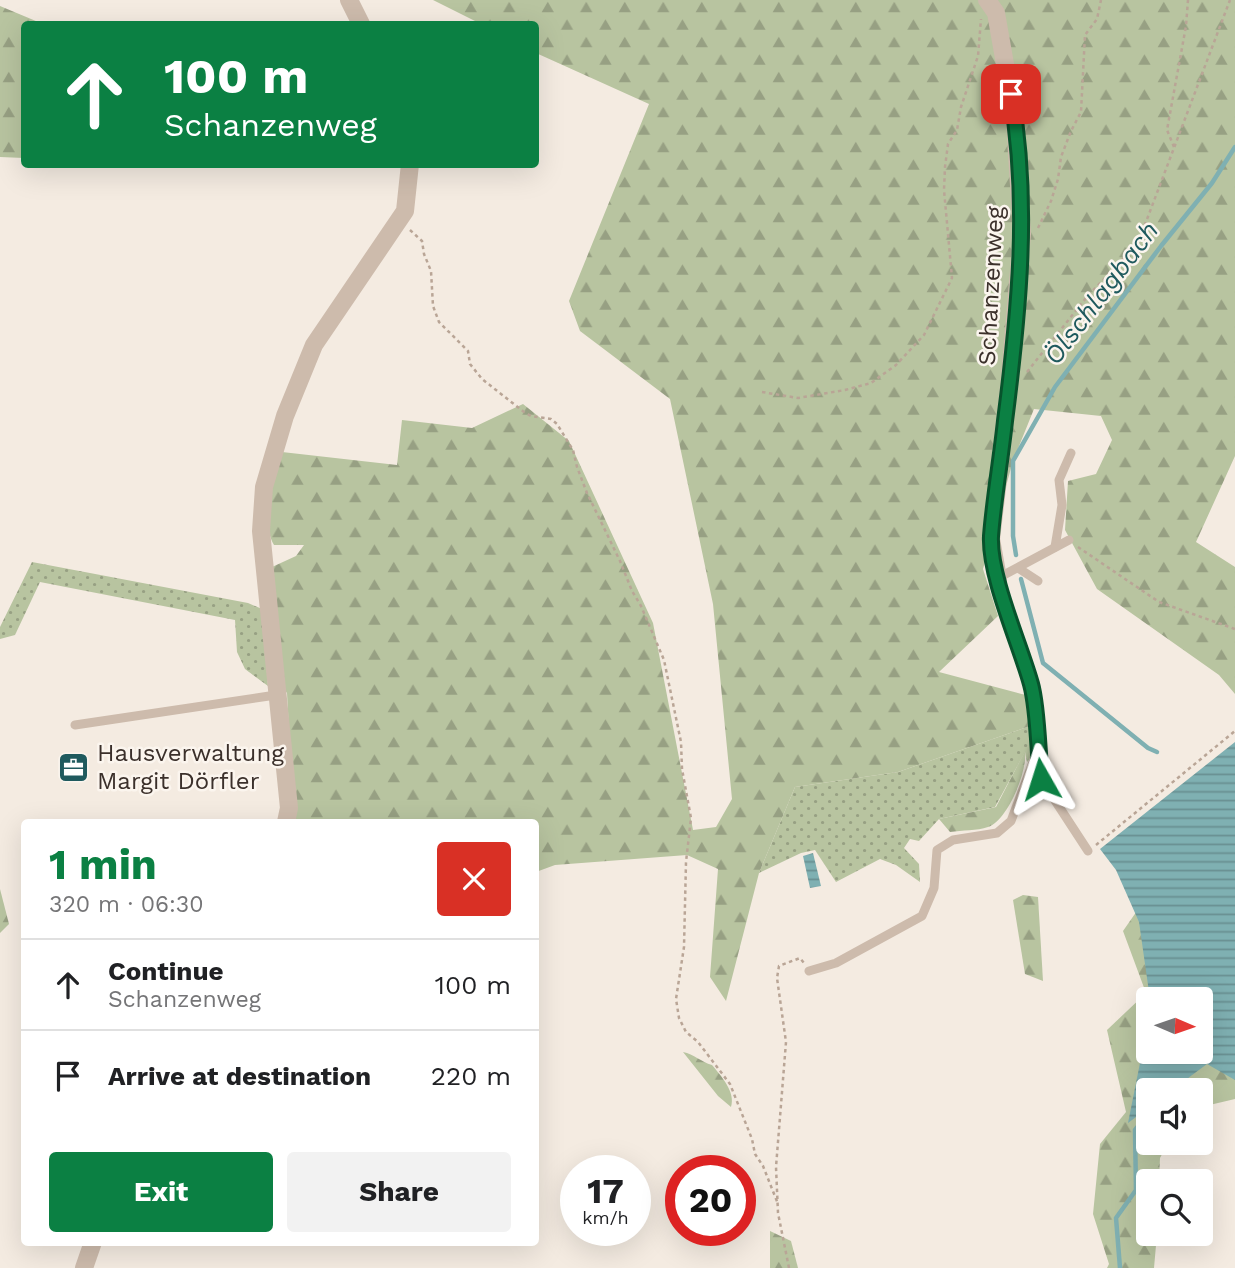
<!DOCTYPE html>
<meta charset="utf-8">
<style>
:root{--surface:#fff;--page:#f2f2f2;--text:#202124;--muted:#757577;--line:#e0e0e0;--accent:#0b8043}
body{margin:0;font-family:"Work Sans",sans-serif;background:var(--page);color:var(--text);height:100vh;display:flex;flex-direction:column;font-size:26px;white-space:nowrap}
*{box-sizing:border-box;margin:0}
p{font-size:23px;color:var(--muted)}
.icon{flex:none;width:38px;height:38px;fill:none;stroke:currentColor;stroke-width:2;stroke-linecap:round;stroke-linejoin:round}
.map{position:relative;flex:1;overflow:hidden}
.sheet{position:absolute;left:21px;top:819px;width:518px;height:427px;display:flex;flex-direction:column;background:var(--surface);border-radius:7px;box-shadow:0 7px 28px #0002}
.sheet>*{flex:none}
.hud{position:absolute;left:21px;top:21px;width:518px;height:147px;border-radius:7px;box-shadow:0 7px 28px #0002;background:#0b8043;color:#fff;overflow:hidden}
.needle{width:46px;rotate:92deg}
.fabs{position:absolute;left:1136px;top:987px;display:grid;gap:14px}
.fabs a{display:grid;place-items:center;width:77px;height:77px;border-radius:7px;background:var(--surface);box-shadow:0 7px 28px #0002;font-size:35px}
.speed{position:absolute;left:560px;top:1155px;display:flex;gap:14px;font-size:35px;font-weight:700;text-align:center}
.speed>*{display:grid;place-content:center;width:91px;height:91px;border-radius:50%;background:var(--surface);box-shadow:0 7px 28px #0002;line-height:1}
.speed small{font-size:18px;font-weight:400}
.speed .limit{border:10px solid #d22;background:#fff;color:#111}
.pin{position:absolute;display:grid;place-items:center;width:60px;height:60px;color:#fff;margin:-30px;border-radius:14px;box-shadow:0 4px 10px #0006}
.me{position:absolute;width:77px;margin:-38px;rotate:354deg;stroke-linejoin:round;filter:drop-shadow(0 0 5px #0008)}
.turn{display:flex;align-items:center;gap:24px;height:147px;padding:0 28px;font-size:32px}
.turn .icon{width:91px;height:91px;stroke-width:2.5}
.turn b{display:block;font-size:49px;line-height:60px}
.round{display:grid;place-items:center;flex:none;width:74px;height:74px;border-radius:7px;background:var(--page)}
.headline{display:flex;align-items:center;justify-content:space-between;height:119px;padding:0 28px}
h1{font-size:42px;font-weight:700;line-height:52px;color:var(--accent)}
.cta{display:flex;gap:14px;margin-top:auto;padding:14px 28px}
.cta a{flex:1;height:80px;border-radius:7px;background:var(--accent);color:#fff;font-size:28px;font-weight:700;line-height:80px;text-align:center}
.cta a+a{background:var(--page);color:var(--text)}
ul{padding:0;list-style:none}
li{display:flex;align-items:center;gap:21px;height:91px;padding:0 28px;border-top:2px solid var(--line)}
li div{flex:1}
li b{display:block;font-size:26px}
li em{font-style:normal}
.map>svg:first-child{display:block}
</style>
<div class="map">
<svg width="1235" height="1268" viewBox="0 0 1235 1268">
<defs>
<pattern id="grass-dots" width="8" height="8" patternUnits="userSpaceOnUse" patternTransform="scale(1.75)"><rect width="8" height="8" fill="#b8c4a0"/><path d="M2 2h.1M6 6h.1" fill="none" stroke="#97a083" stroke-width="1.8" stroke-linecap="round"/></pattern>
<pattern id="forest-firs" width="22" height="20" patternUnits="userSpaceOnUse" patternTransform="scale(1.75)"><rect width="22" height="20" fill="#b8c4a0"/><path d="M5 1l3.5 6h-7zM16 11l3.5 6h-7z" fill="#97a083"/></pattern>
<pattern id="water-rules" width="6" height="5" patternUnits="userSpaceOnUse" patternTransform="scale(1.75)"><rect width="6" height="5" fill="#7fb0b2"/><path d="M0 2.5h6" fill="none" stroke="#699091"/></pattern>
</defs>
<rect width="100%" height="100%" fill="#f4ebe1"/>
<g fill="url(#grass-dots)">
<polygon points="32,562 248,603 262,609 268,686 245,669 237,652 235,620 40,582 15,635 0,639 0,627"/>
<polygon points="1030,726 1031,758 1027,762 1025,752 995,807 939,819 919,841 910,839 904,848 919,864 920,882 896,865 880,859 836,882 815,850 801,853 759,873 795,787 898,772"/>
</g>
<g fill="url(#forest-firs)">
<path d="M433 0H1235V456L1196 542 1235 567V694L1219 675 1097 589 1065 530 1068 481 1096 474 1112 440 1101 416 1034 409 1013 461 983 569 998 616 939 672 1029 696 1030 726 898 772 795 787 759 873 726 1001 710 977 718 869 687 855 555 865 536 872V822H294L287 693 282 687 272 567 296 556 304 545H274C259 519 274 480 282 452L397 465 402 420 472 428 523 404 569 441 653 623 693 830 716 827 732 799 713 604 670 399 580 331 569 301 649 104 536 53V24H481Z"/>
<polygon points="0,6 43,24 24,24 24,158 0,157"/>
<path d="M1025 751C1028 770 1008 820 988 827 977 831 962 830 950 832L939 819 996 807Z"/>
<polygon points="0,889 9,924 0,933"/>
<polygon points="1023,895 1038,897 1043,981 1025,974 1013,900"/>
<polygon points="1139,908 1187,999 1148,999 1148,1052 1200,1052 1235,1002 1235,1099 1201,1107 1200,1090 1148,1090 1148,1143 1168,1143 1160,1158 1159,1181 1148,1181 1148,1234 1157,1234 1154,1268 1107,1268 1109,1264 1093,1214 1100,1144 1126,1112 1107,1030 1146,993 1123,931"/>
<path d="M683 1052C694 1054 701 1062 712 1065 721 1076 736 1092 731 1107L718 1096Z"/>
<polygon points="770,1231 791,1241 798,1268 770,1268"/>
</g>
<g fill="url(#water-rules)">
<polygon points="1235,742 1235,1080 1207,1064 1172,1090 1148,1090 1148,1108 1128,1123 1148,1023 1148,1052 1200,1052 1200,999 1150,999 1139,922 1116,870 1100,849"/>
<polygon points="813,853 821,886 810,888 803,856"/>
</g>
<g fill="none" stroke-linecap="round" stroke-linejoin="round">
<g stroke="#7fb0b2" stroke-width="4.5">
<polyline points="1016,555 1013,536 1013,461 1055,387 1161,246 1212,183 1235,147"/>
<polyline points="1021,579 1043,663 1148,748 1157,752"/>
<polyline points="1120,1268 1116,1218 1136,1190 1135,1130 1148,1114"/>
</g>
<g stroke="#b9a596" stroke-width="2.5" stroke-dasharray="3.5 3.5" stroke-linecap="butt">
<polyline points="1174,147 1167,130 1186,26 1188,0"/>
<polyline points="1038,228 1051,201 1058,179 1061,157 1071,131 1081,112 1085,35 1097,19 1101,0"/>
<polyline points="410,230 422,241 424,254 431,271 433,306 439,322 468,351 470,364 482,379 524,412 531,416 551,419 557,424 573,450 577,467 587,493 620,561 632,591 641,606 664,660 681,742 682,769 691,818 686,862 684,947 676,999 679,1018 686,1032 698,1042 730,1084 752,1139 755,1154 763,1166 778,1204"/>
<polyline points="1027,372 1086,298 1138,243 1230,0"/>
<polyline points="762,392 798,398 845,390 871,383 896,365 924,335 952,278 944,190 945,167 948,144 957,130 961,107 978,56 981,19"/>
<polyline points="1078,547 1159,602 1235,629"/>
<polyline points="1096,845 1235,731"/>
<polyline points="789,1268 778,1213 776,1167 786,1042 777,978 779,966 800,958 804,963"/>
</g>
<g stroke="#cdbbac" stroke-width="9">
<polyline points="1055,547 1062,505 1059,480 1071,453"/>
<polyline points="1018,568 1038,581"/>
<polyline points="75,725 276,695"/>
<polyline points="1038,751 1041,779 1088,851"/>
<polyline points="809,971 836,963 922,916 934,888 937,850 953,840 997,833 1011,821 1038,749 1032,688 998,578 1069,540"/>
</g>
<g stroke="#cdbbac" stroke-width="18">
<polyline points="349,0 361,24"/>
<polyline points="987,0 996,13 1015,121 1022,234 1010,378 991,539 998,578"/>
<polyline points="286,822 289,808 261,531 264,487 285,416 314,345 405,211 410,164"/>
<polyline points="84,1268 93,1242"/>
</g>
</g>
<g fill="none" stroke-linecap="round" stroke-linejoin="round">
<defs>
<path id="route" d="M1011 94C1030 202 1019 312 1005 421 1001 459 994 498 991 536 989 576 1020 644 1031 684 1038 709 1038 752 1041 779"/>
</defs>
<use href="#route" stroke="#07532c" stroke-width="18"/>
<use href="#route" stroke="#0b8043" stroke-width="12"/>
</g>
<defs>
<symbol id="office-square" viewBox="-11 -11 22 22"><rect x="-9" y="-9" width="18" height="18" rx="4" fill="#1f5a5e" stroke="#fbf5ee"/><path d="M-6-3h4V-5.5h4V-3h4V5H-6ZM-1-4.5V-3h2v-1.5ZM-6 0V1H6V0Z" fill="#fff"/></symbol>
</defs>
<g fill-rule="evenodd">
<use href="#office-square" x="56" y="750" width="35" height="35"/>
</g>
<g text-anchor="middle" stroke-width="5" stroke-linejoin="round" paint-order="stroke">
<g font-size="24" fill="#3b302b" stroke="#fbf5ee">
<text transform="translate(991 286) rotate(-87)" y="8">Schanzenweg</text>
</g>
<g font-size="24" fill="#3b302b" stroke="#fbf5ee" text-anchor="start">
<text x="97" y="761">Hausverwaltung<tspan x="97" dy="28">Margit Dörfler</tspan></text>
</g>
<g font-size="26" font-style="italic" fill="#1f5a5e" stroke="#fbf5ee">
<text transform="translate(1101 293) rotate(-53)" y="9">Ölschlagbach</text>
</g>
</g>
</svg>
<div class="fabs">
<a><svg class="needle" viewBox="-14 -14 28 28"><path d="M0-13l5 13h-10z" fill="#e53935"/><path d="M0 13l5-13h-10z" fill="#757577"/></svg></a>
<a><svg class="icon" aria-label="sound" viewBox="0 0 24 24"><path d="M4 9h4l5-4v14l-5-4H4zM17 9q2 3 0 6"/></svg></a>
<a><svg class="icon" aria-label="search" viewBox="0 0 24 24"><circle cx="10" cy="10" r="6"/><path d="M15 15l6 6"/></svg></a>
</div>
<div class="speed"><div>17<small>km/h</small></div><div class="limit">20</div></div>
<div class="pin" style="left:1011px;top:94px;background:#d93025"><svg class="icon" aria-label="arrive" viewBox="0 0 24 24"><path d="M6 21V4h12l-3 4 3 4H6"/></svg></div>
<svg class="me" style="left:1041px;top:779px" viewBox="-20 -20 40 40"><path d="M0-17L14 15 0 8-14 15z" fill="#0b8043" stroke="#fff" stroke-width="4"/></svg>
<div class="hud">
<div class="turn"><svg class="icon" aria-label="ahead" viewBox="0 0 24 24"><path d="M12 20V5M6 11l6-6 6 6"/></svg><div><b>100 m</b>Schanzenweg</div></div>
</div>
<section class="sheet">
<div class="headline"><div><h1>1 min</h1><p>320 m · 06:30</p></div><a class="round" style="background:#d93025;color:#fff"><svg class="icon" aria-label="close" viewBox="0 0 24 24"><path d="M6 6l12 12M18 6L6 18"/></svg></a></div>
<ul>
<li><svg class="icon" aria-label="ahead" viewBox="0 0 24 24"><path d="M12 20V5M6 11l6-6 6 6"/></svg><div><b>Continue</b><p>Schanzenweg</p></div><em>100 m</em></li>
<li><svg class="icon" aria-label="arrive" viewBox="0 0 24 24"><path d="M6 21V4h12l-3 4 3 4H6"/></svg><div><b>Arrive at destination</b></div><em>220 m</em></li>
</ul>
<div class="cta"><a>Exit</a><a>Share</a></div>
</section>
</div>
